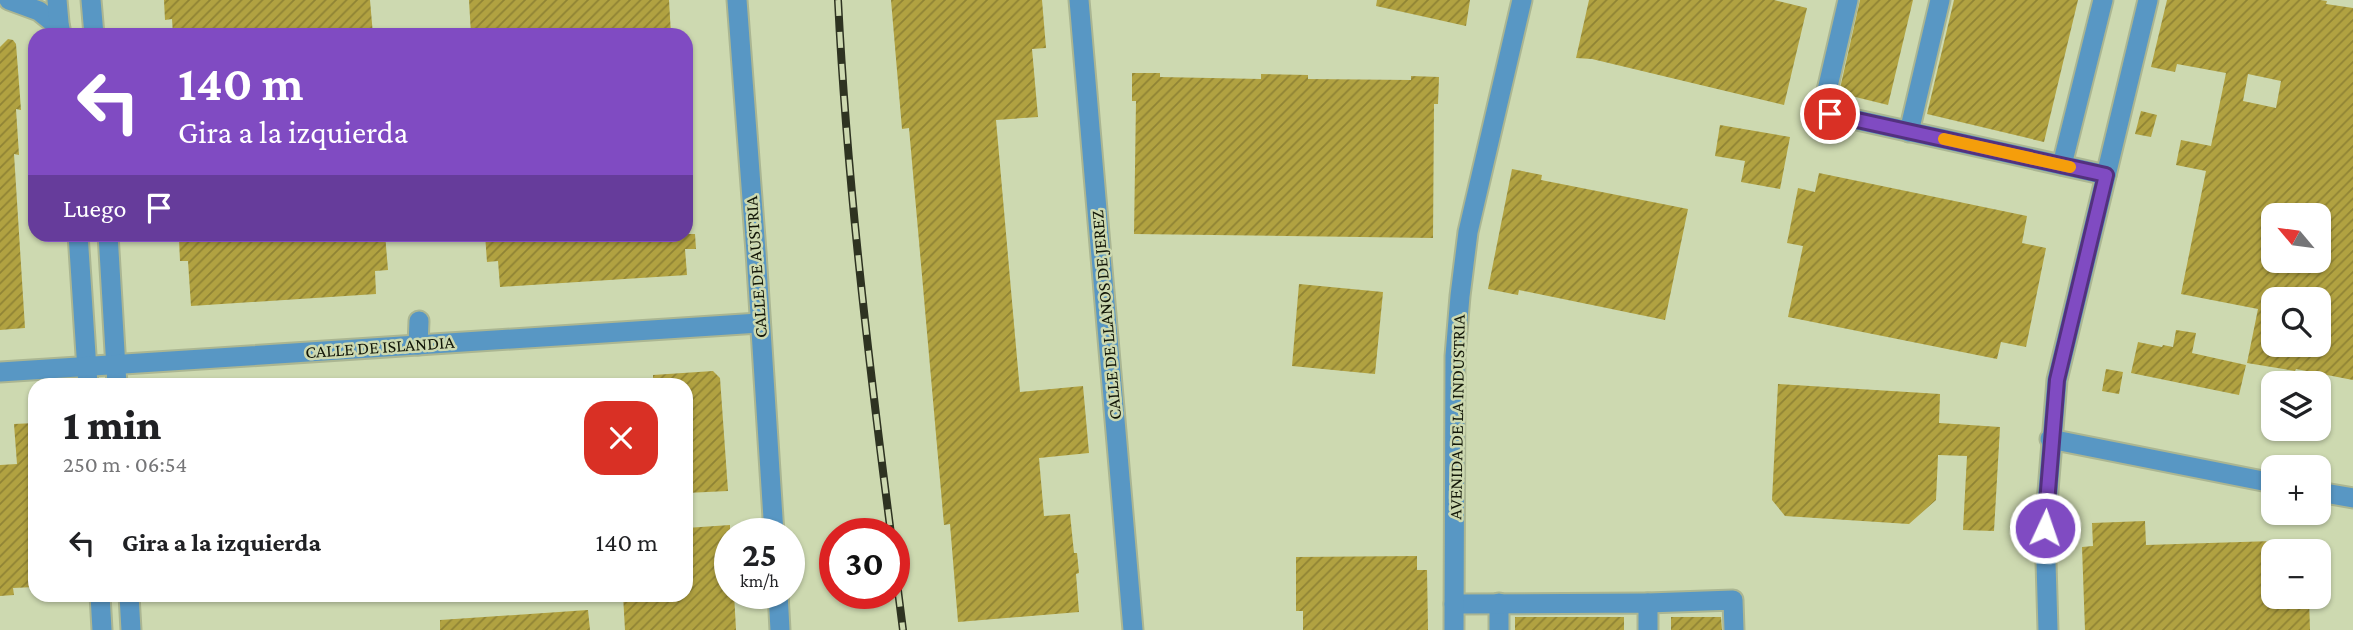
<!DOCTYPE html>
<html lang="es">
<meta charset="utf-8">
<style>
:root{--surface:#fff;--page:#f2f2f2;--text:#202124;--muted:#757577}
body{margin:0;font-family:"Crimson Pro",serif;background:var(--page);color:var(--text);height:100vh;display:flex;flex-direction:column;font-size:26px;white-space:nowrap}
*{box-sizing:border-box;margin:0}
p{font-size:23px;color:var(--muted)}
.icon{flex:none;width:38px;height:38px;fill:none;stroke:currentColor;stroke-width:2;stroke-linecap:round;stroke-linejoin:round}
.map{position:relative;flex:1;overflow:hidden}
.panel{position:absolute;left:28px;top:378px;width:665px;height:224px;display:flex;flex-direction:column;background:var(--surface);border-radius:21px;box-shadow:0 2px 5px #0004}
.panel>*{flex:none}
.hud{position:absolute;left:28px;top:28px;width:665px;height:214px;border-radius:21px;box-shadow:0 2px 5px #0004;background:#804bc2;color:#fff;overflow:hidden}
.needle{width:46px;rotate:299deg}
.controls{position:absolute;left:2261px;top:203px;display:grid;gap:14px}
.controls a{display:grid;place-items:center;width:70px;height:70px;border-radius:14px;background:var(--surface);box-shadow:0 2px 5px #0004;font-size:35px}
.speed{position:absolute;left:714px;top:518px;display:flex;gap:14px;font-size:35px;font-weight:700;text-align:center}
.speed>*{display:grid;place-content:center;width:91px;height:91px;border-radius:50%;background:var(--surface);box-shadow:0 2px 5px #0004;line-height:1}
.speed small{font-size:18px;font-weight:400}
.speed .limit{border:10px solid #d22;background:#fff;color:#111}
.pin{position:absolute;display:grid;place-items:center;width:60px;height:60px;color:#fff;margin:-30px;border:4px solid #fff;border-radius:50%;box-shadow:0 2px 7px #0007}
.me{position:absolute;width:77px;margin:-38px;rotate:3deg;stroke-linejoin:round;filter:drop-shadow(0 0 5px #0008)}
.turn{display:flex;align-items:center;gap:24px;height:147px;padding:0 35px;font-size:32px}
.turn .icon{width:91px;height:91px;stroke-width:2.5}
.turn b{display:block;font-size:49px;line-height:60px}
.then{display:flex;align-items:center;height:66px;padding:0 35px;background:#0003;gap:14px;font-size:26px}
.round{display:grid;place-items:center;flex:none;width:74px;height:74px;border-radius:21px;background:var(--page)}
.summary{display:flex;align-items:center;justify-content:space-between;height:119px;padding:0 35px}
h1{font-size:42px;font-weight:800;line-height:52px}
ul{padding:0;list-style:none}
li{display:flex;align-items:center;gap:21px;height:91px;padding:0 35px}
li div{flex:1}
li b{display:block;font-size:26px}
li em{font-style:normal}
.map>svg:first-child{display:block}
</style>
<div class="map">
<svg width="2353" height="630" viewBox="0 0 2353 630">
<defs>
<pattern id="building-hatch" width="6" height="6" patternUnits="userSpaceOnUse" patternTransform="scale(1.75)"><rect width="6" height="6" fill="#b1a241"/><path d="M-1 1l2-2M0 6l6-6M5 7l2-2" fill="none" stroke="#8f8334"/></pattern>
</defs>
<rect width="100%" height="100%" fill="#cdd9b0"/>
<g fill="url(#building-hatch)" fill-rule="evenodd">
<polygon points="164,0 370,0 373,35 173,35 172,19 165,20"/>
<polygon points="469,0 669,0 671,35 471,35"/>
<polygon points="891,0 1042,0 1046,48 1032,49 1038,117 996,120 1020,392 1083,386 1089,453 1039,458 1044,516 1070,514 1074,553 1077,553 1079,573 1076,574 1079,612 958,622 950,524 944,525 909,128 902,129"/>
<polygon points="1377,0 1470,0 1466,26 1376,6"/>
<polygon points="1589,0 1774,0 1807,8 1784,105 1592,59 1576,58"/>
<polygon points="1860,0 1913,0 1888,105 1839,93"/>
<polygon points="1954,0 2078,0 2044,142 1927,114"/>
<path d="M2167 0H2320L2327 1 2326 4 2353 8V380L2296 369 2295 371 2247 363 2258 309 2181 294 2206 171 2176 165 2181 140 2211 146 2226 73 2177 64 2175 72 2151 67ZM2248 74 2281 81 2276 108 2243 101ZM2273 215H2319V261H2273ZM2273 299H2319V345H2273Z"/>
<polygon points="8,39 13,40 16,44 21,110 16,109 19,155 14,154 25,328 0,330 0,47"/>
<polygon points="1132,73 1160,73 1160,77 1261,79 1261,74 1308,75 1308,79 1411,80 1411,76 1439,77 1438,104 1434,104 1433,238 1134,234 1136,101 1132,101"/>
<polygon points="2141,111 2157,115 2151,137 2135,134"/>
<polygon points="1720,125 1790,137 1780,189 1741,182 1745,161 1715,156"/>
<polygon points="1512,169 1542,175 1541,180 1688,209 1665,320 1519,290 1518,295 1488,289"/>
<polygon points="1819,173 2027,216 2022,243 2046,248 2026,347 2001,342 1997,359 1788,317 1803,246 1787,243 1798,188 1815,192"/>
<polygon points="186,234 385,234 388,270 375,271 376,294 191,306 188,261 180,261 179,239 186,239"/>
<polygon points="485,234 695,234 696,249 685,249 687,275 500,287 498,261 487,262"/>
<polygon points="1299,284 1383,292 1375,374 1292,366"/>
<polygon points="2176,330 2196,333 2192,353 2246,365 2239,395 2131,373 2138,342 2162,347 2163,345 2173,347"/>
<polygon points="2106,369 2123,372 2119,394 2102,391"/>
<polygon points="713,371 720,378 728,491 686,493 686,385 653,385 653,375"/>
<polygon points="1778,384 1940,394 1939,423 2000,427 1994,531 1963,530 1967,456 1938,455 1936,500 1909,524 1785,516 1772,500"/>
<polygon points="35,423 35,587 13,588 14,595 0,596 0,465 17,464 14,424"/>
<polygon points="2145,521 2146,545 2273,541 2273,597 2309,597 2310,630 2085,630 2082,547 2093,546 2092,523"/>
<polygon points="730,525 730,593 734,593 736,630 625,630 623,595 686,595 686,528"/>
<polygon points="1417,556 1417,570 1427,570 1428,630 1303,630 1303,611 1296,611 1296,557"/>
<polygon points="588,610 590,630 440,630 440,620"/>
<rect x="1515" y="617" width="109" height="13"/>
<polygon points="1671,617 1721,617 1722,630 1671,630"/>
</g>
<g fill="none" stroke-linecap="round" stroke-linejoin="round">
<defs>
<g id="minor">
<polyline points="9,0 39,11 60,28"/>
<polyline points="57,0 60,34"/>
<polyline points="91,0 94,35"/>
<polyline points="737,0 756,252 774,534"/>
<polyline points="1079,0 1133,630"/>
<polyline points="1848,0 1825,99 1830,114 2106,175"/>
<polyline points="1909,132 1940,0"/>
<polyline points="2062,165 2103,0"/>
<polyline points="78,234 88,385"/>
<polyline points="108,234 117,385"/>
<polyline points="418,345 419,321"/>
<polyline points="0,372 759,323"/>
<polyline points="2050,439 2273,483"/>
<polyline points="2319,492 2353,498"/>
<polyline points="778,593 780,630"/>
<polyline points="100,595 102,630"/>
<polyline points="129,595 131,630"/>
<polyline points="1499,603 1499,630"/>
<polyline points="1648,603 1733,600 1734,630"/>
<polyline points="1454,604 1648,603 1648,630"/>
<polyline points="1454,630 1455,356 1460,296 1468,232 1522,0"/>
<polyline points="2048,630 2045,528 2057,380 2148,0"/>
</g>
</defs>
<use href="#minor" stroke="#abb692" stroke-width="23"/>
<use href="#minor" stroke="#5897c4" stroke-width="19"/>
<defs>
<g id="rail">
<path d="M838 0C847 179 868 356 891 534"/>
<polyline points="894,559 903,630"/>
</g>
</defs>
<use href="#rail" stroke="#2e3321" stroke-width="8"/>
<use href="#rail" stroke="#cdd9b0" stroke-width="5" stroke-dasharray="16" stroke-linecap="butt"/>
</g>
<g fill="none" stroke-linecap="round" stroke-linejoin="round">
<defs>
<polyline id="route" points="1830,114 2106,175 2057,380 2045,528"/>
</defs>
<use href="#route" stroke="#53317e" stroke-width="18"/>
<use href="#route" stroke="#804bc2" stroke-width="12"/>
<polyline stroke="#f59e0b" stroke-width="12" points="1944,139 2070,167"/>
</g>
<g text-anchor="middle" stroke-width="5" stroke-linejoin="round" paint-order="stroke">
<g font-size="18" fill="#121608" stroke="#cdd9b0">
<text transform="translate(756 267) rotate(-94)" y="6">CALLE DE AUSTRIA</text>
<text transform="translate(1106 315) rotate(-95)" y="6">CALLE DE LLANOS DE JEREZ</text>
<text transform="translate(380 347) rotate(-4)" y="6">CALLE DE ISLANDIA</text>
<text transform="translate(1457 417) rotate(-89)" y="6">AVENIDA DE LA INDUSTRIA</text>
</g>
</g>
</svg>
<div class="controls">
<a><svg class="needle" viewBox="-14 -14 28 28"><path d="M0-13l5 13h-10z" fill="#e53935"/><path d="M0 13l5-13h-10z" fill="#757577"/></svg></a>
<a><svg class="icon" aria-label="search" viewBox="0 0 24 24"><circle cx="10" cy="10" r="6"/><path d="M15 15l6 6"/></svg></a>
<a><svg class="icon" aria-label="layers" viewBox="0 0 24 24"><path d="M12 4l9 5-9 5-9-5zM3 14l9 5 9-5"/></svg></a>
<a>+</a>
<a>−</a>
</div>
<div class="speed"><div>25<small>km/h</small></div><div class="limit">30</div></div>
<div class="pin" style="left:1830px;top:114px;background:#d93025"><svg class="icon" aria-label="arrive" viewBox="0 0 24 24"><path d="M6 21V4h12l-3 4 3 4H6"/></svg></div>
<svg class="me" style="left:2045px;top:528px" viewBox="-20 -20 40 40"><circle r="17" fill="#804bc2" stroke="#fff" stroke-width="3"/><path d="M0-11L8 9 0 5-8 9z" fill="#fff"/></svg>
<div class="hud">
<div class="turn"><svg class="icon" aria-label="left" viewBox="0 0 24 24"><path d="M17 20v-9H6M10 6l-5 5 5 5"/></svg><div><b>140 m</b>Gira a la izquierda</div></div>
<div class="then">Luego<svg class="icon" aria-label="arrive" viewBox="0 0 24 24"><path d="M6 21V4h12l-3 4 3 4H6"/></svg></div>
</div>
<section class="panel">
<div class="summary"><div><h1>1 min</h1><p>250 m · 06:54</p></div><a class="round" style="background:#d93025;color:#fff"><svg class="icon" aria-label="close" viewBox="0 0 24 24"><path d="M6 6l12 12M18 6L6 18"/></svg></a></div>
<ul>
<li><svg class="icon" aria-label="left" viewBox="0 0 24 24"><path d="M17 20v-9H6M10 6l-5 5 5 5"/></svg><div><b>Gira a la izquierda</b></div><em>140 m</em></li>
</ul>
</section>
</div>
